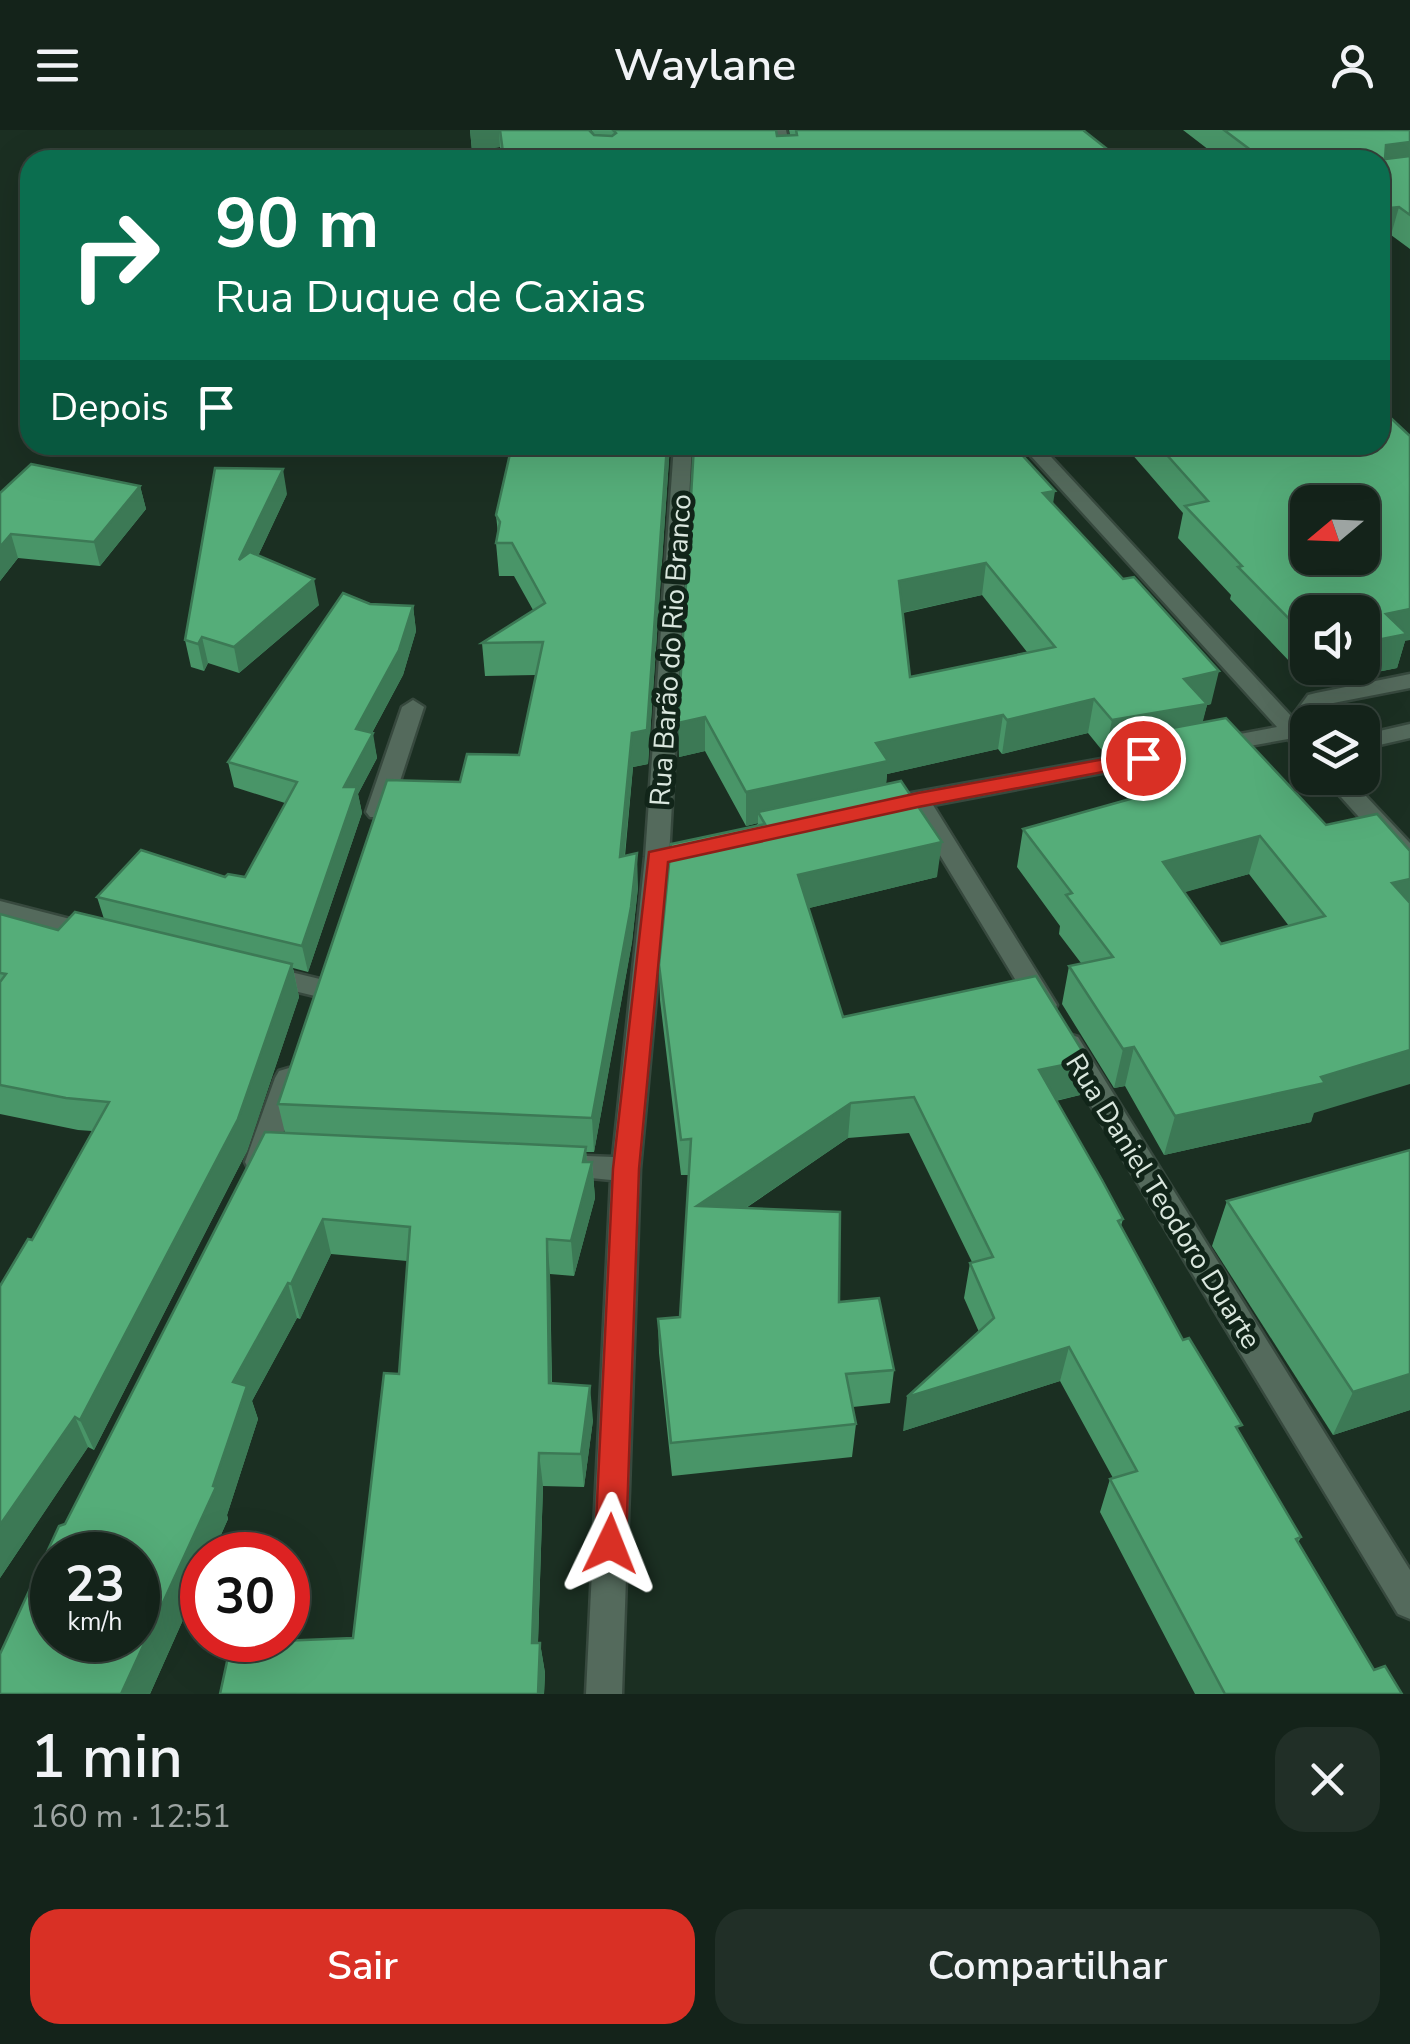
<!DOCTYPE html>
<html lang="pt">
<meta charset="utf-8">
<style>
:root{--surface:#14231a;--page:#212f27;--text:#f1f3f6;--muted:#9da4a2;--line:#334039;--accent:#d93025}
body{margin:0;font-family:"Nunito Sans",sans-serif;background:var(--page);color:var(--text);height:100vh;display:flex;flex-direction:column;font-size:38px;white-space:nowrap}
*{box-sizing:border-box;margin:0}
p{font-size:32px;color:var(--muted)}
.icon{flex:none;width:55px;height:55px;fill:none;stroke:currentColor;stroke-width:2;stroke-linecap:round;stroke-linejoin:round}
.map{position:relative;height:1564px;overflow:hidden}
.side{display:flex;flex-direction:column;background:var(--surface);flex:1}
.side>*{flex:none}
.banner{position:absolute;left:20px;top:20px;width:1370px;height:305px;border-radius:30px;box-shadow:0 10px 40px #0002,0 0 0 2px var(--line);background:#0b6e4f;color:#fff;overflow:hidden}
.needle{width:65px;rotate:251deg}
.fabs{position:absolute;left:1290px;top:355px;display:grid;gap:20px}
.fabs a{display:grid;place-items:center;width:90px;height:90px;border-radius:20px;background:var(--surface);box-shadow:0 10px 40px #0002,0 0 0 2px var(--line);font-size:50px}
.speed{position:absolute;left:30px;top:1402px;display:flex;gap:20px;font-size:50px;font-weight:700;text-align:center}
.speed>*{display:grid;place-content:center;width:130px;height:130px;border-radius:50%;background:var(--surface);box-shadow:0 10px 40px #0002,0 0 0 2px var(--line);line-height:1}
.speed small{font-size:25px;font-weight:400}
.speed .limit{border:15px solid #d22;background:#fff;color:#111}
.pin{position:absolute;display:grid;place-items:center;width:85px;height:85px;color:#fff;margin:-42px;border:5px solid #fff;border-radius:50%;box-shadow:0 2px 10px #0007}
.me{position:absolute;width:110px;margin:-55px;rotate:2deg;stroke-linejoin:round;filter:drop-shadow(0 0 8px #0008)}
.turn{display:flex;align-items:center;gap:35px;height:210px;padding:0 30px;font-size:45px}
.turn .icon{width:130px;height:130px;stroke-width:2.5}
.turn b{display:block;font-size:70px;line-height:85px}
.then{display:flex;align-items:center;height:95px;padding:0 30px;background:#0003;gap:20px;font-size:38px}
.round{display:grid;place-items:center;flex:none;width:105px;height:105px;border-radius:30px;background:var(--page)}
.overview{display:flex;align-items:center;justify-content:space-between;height:170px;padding:0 30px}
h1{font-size:60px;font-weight:600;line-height:75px}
.primary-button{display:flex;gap:20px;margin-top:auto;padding:20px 30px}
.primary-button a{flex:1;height:115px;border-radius:30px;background:var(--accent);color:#fff;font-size:40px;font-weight:600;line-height:115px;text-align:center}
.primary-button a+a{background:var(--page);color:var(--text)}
header{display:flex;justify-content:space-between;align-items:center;height:130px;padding:0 30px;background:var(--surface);font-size:45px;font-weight:600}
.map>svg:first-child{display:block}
</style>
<header><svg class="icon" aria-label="menu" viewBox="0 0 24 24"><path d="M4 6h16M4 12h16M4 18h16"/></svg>Waylane<svg class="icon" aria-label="person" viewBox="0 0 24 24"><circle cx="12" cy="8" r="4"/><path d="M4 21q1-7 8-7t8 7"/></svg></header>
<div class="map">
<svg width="1410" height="1564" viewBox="0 0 1410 1564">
<rect width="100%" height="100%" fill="#1b2f22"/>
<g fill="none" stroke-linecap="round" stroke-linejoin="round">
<defs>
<g id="lane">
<polygon points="413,570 424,577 390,682 386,687 370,687 366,682 402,577"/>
<polygon points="0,771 105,798 109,804 105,810 96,813 0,789"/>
<polygon points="266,836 328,851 332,858 328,865 319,867 257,852 253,845 257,838"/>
<polygon points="289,938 299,941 303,948 273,1032 269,1040 259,1043 249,1040 245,1032 275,948 279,941"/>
</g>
<g id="street">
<polygon points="772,0 786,0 793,30 779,30"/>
<polygon points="674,315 692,315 669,727 640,1039 622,1564 586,1564 611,1050 551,1044 547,1036 551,1028 561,1025 613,1027 645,727"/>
<polygon points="1021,315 1040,315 1292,587 1308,565 1316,563 1410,544 1410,558 1323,575 1308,592 1308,615 1293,615 1288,609 1216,622 1208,620 1205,615 1208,610 1277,597"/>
<polygon points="1410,594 1410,608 1362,619 1362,605"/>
<polygon points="1157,619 1168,626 1165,631 933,675 1057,875 1053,882 1035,882 912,679 898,677 894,672 906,664"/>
<polygon points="1324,648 1349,648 1410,713 1410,736 1401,734"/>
<polygon points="1068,904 1078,907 1410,1440 1410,1489 1398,1484 1058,921 1055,914 1058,907"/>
</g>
</defs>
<use href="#lane" stroke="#37493e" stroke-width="5"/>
<use href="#street" stroke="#37493e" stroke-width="5"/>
<use href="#lane" fill="#546a5c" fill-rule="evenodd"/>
<use href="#street" fill="#546a5c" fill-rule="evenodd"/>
</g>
<g fill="#499568" fill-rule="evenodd">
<polygon points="470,0 589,0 595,5 591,0 776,0 777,6 790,5 789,0 1083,0 1121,30 502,30 500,17 472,21"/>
<polygon points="1183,0 1410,0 1410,119 1391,105 1380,107 1380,30 1222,30"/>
<polygon points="497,315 670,315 648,634 633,637 625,726 638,757 632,812 594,1022 586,1022 587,1032 592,1032 595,1068 574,1146 550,1144 552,1253 593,1290 584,1357 543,1356 538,1513 540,1513 545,1543 544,1564 220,1564 353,1508 399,1244 407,1131 331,1124 300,1189 297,1188 252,1271 258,1289 227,1385 228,1389 150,1564 0,1564 65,1394 285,1003 278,974 460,652 519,625 536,545 485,546 482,513 533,480 514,446 499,446 496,413 498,404 496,385 510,321 498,321"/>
<path d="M694 315 1053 374 1211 574 1207 575 1202 592 1326 695 1377 684 1311 992 1164 1025 1125 956 1114 958 1062 874 1069 836 1081 833 1059 804 1060 796 1017 737 1023 699 1140 666 1121 644 1126 621 1105 624 1088 603 1002 624 998 619 887 644 886 654 937 747 809 778 843 887 1080 965 1056 971 1123 1089 1121 1096 1183 1210 1301 1407 1298 1413 1374 1540 1402 1564H1195L1100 1382 1110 1349 1113 1348 1060 1251 903 1301 979 1202 964 1168 970 1133 972 1132 909 1003 848 1008 746 1078 839 1172 894 1240 890 1273 853 1277 856 1294 852 1327 672 1346 659 1223 658 1189 680 1187 689 1045H681L660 870 659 835 758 693 746 696 705 621 679 627ZM982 465 1027 522 910 547 903 483ZM1249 744 1289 796 1221 814 1184 762Z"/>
<path d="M1124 315H1380L1405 511 1397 538 1312 555 1230 469 1231 465 1178 408 1183 383ZM1308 482 1362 538H1308Z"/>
<polygon points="140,356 146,379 100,436 18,428 0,451 0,363"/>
<polygon points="287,364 258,426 319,475 239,543 208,533 204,541 191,537 185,510"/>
<polygon points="370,474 413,476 416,501 403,545 372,603 377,628 358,664 362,683 308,842 293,838 299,867 247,1021 94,1320 88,1317 0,1448 0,1156 32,1110 92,1001 78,1000 0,984 0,784 58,800 104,789 97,767 225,747 245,747 285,673 234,657 228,632"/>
<polygon points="1227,1071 1410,1280 1333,1305 1212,1116"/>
</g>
<g fill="#3c7955">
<polygon points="470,0 499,0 500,17 472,21"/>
<polygon points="1410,12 1410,38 1380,42 1386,15"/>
<polygon points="1399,77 1391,105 1380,107 1380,79"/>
<polygon points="667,315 670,315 648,634 633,637 621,761 620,727 632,603"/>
<polygon points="283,339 287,364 244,456 239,430"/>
<polygon points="140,356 146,379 100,436 94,412"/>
<polygon points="1055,361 1050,393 1043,363"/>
<polygon points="11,404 18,428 0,451 0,417"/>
<polygon points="986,433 982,465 896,484 899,451"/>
<polygon points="314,449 319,475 239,543 234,517"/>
<polygon points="413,476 416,501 403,545 360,625 356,599"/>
<polygon points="1410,479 1410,510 1405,511 1397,538 1312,555 1317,538 1362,538 1362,513 1386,484"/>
<polygon points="202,507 208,533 204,541 198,514"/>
<polygon points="1219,541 1211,574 1207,575 1199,607 1129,606 1126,621 1105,624 1112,590 1184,549"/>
<polygon points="1094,569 1088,603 1002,624 1007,590"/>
<polygon points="1003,585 998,619 887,644 885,665 758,682 758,693 746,696 746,662 876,613"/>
<polygon points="705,587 705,621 679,627 678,593"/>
<polygon points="373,603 377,628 358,664 362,683 308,842 302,816 344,657"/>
<polygon points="1260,706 1249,744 1154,771 1163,732"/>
<polygon points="942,712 937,747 797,781 798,745"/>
<polygon points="637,723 638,757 632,812 594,1022 592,988"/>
<polygon points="1410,749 1410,784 1392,753"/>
<polygon points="292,834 299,867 247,1021 94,1320 80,1290"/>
<polygon points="1134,917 1125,956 1114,958 1123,919"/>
<polygon points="1410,920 1410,954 1314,983 1311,992 1164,1025 1175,986"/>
<polygon points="1088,930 1080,965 1032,976 1039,940"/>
<polygon points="851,973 848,1008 697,1111 697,1076"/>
<polygon points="586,1017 588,1047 592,1032 595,1068 574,1146 571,1111"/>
<polygon points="323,1089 331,1124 300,1189 291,1154"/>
<polygon points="547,1109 550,1144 552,1287 549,1253"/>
<polygon points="288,1153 297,1188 252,1271 258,1289 227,1385 228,1389 212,1425 202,1425 202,1447 150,1564 121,1564 213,1356 233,1252"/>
<polygon points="1069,1217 1060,1251 903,1301 907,1267"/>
<polygon points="1410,1244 1410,1280 1333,1305 1353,1262"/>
<polygon points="590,1256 593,1290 584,1357 581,1324"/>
<polygon points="75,1287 88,1317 0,1448 0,1395"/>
<polygon points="539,1323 543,1356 537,1543 532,1513"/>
<polygon points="540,1513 545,1543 544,1564 538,1564"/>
</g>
<g fill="#55ad79" stroke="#3c7955" stroke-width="2.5" fill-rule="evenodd">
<polygon points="500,0 589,0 594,5 612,6 616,3 613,0 776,0 777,6 797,5 796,0 1083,0 1121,30 504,30"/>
<polygon points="1224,0 1410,0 1410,12 1386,15 1385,29 1410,26 1410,85 1399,77 1380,79 1380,30 1264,30"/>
<path d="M1380 278 1410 306V479L1386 484 1407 504 1362 513V482H1308V508L1238 437 1242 436 1185 376 1208 371 1158 315H1380ZM1308 372H1362V428H1308Z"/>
<polygon points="512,315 667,315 647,600 632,603 620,727 637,723 631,777 592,988 278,974 387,650 460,652 467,624 519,625 543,512 482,513 545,473 512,413 496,413 500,392 496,385"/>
<path d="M694 315H1013L1055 361 1043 363 1123 449 1134 447 1219 541 1184 549 1207 574 1112 590 1094 569 1007 590 1003 585 876 613 888 631 746 662 705 587 678 593ZM986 433 1055 517 910 547 899 451Z"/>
<polygon points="31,334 140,356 94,412 11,404 0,417 0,363"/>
<polygon points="215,338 283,339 239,430 250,422 314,449 234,517 202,507 198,514 185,510"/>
<polygon points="343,463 370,474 413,476 399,520 356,599 373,603 344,657 357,657 302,816 97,767 141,720 225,747 228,744 245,747 297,652 228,632"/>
<path d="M1226 588 1326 695 1377 684 1410 721V749L1392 753 1410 773V920L1321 947 1325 953 1175 986 1134 917 1123 919 1069 836 1113 827 1066 765 1072 763 1023 699 1173 657 1129 606ZM1260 706 1325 786 1221 814 1163 732Z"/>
<polygon points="901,651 942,712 798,745 843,887 1036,846 1088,930 1039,940 1102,1050 1123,1089 1118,1091 1183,1210 1189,1208 1242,1295 1236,1297 1301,1407 1296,1409 1374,1540 1385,1536 1402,1564 1225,1564 1110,1349 1137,1341 1069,1217 907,1267 994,1188 970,1133 993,1127 914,967 851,973 697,1076 840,1082 839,1172 879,1168 894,1240 846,1244 856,1294 671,1313 658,1189 680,1187 691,1009 681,1010 659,835 671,714 765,694 758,682"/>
<polygon points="75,782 292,834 238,989 80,1290 75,1287 0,1395 0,1156 28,1109 32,1110 109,972 66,968 0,955 0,852 6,844 0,843 0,784 58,800"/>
<path d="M265 1002 586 1017 583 1032H592L571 1111 547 1109 549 1253 590 1256 581 1324 539 1323 532 1513H540L538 1564H220L231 1513 353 1508 384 1243 399 1244 410 1097 323 1089 291 1154 288 1153 233 1252 247 1256 213 1356 216 1357 121 1564H0V1524L59 1396 65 1394ZM52 1425H138V1510H52Z"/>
<polygon points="1410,1020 1410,1244 1353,1262 1227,1071"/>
</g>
<polygon fill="#d93025" stroke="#8d1f18" stroke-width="2.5" points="1143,622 1153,628 1150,633 918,677 668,732 639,1039 626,1414 621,1424 610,1429 600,1424 595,1414 613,1039 649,722 918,663"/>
<g text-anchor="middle" stroke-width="10" stroke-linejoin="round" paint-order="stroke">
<g font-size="28" fill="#dae7de" stroke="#112519">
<text transform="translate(670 520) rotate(-86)" y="10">Rua Barão do Rio Branco</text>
<text transform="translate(1164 1071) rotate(58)" y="10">Rua Daniel Teodoro Duarte</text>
</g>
</g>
</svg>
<div class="fabs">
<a><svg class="needle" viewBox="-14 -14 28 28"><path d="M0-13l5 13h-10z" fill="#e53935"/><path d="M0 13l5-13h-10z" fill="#9da4a2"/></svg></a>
<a><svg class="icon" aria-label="sound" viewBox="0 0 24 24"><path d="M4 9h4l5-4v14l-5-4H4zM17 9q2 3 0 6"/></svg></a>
<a><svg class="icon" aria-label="layers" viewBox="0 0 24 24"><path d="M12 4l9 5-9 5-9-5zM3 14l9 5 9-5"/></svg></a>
</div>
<div class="speed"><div>23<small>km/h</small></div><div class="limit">30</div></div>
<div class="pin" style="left:1143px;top:628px;background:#d93025"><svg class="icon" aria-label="arrive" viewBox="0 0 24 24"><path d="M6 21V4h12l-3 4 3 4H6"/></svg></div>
<svg class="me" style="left:610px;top:1414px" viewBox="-20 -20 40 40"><path d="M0-17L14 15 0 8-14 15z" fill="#d93025" stroke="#fff" stroke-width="4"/></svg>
<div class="banner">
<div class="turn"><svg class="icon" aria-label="right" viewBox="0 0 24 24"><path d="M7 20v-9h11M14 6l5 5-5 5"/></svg><div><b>90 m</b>Rua Duque de Caxias</div></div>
<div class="then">Depois<svg class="icon" aria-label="arrive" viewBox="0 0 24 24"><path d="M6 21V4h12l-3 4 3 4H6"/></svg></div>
</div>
</div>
<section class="side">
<div class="overview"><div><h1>1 min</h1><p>160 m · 12:51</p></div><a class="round"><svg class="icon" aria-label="close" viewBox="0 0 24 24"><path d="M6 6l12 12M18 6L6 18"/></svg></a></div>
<div class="primary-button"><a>Sair</a><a>Compartilhar</a></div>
</section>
